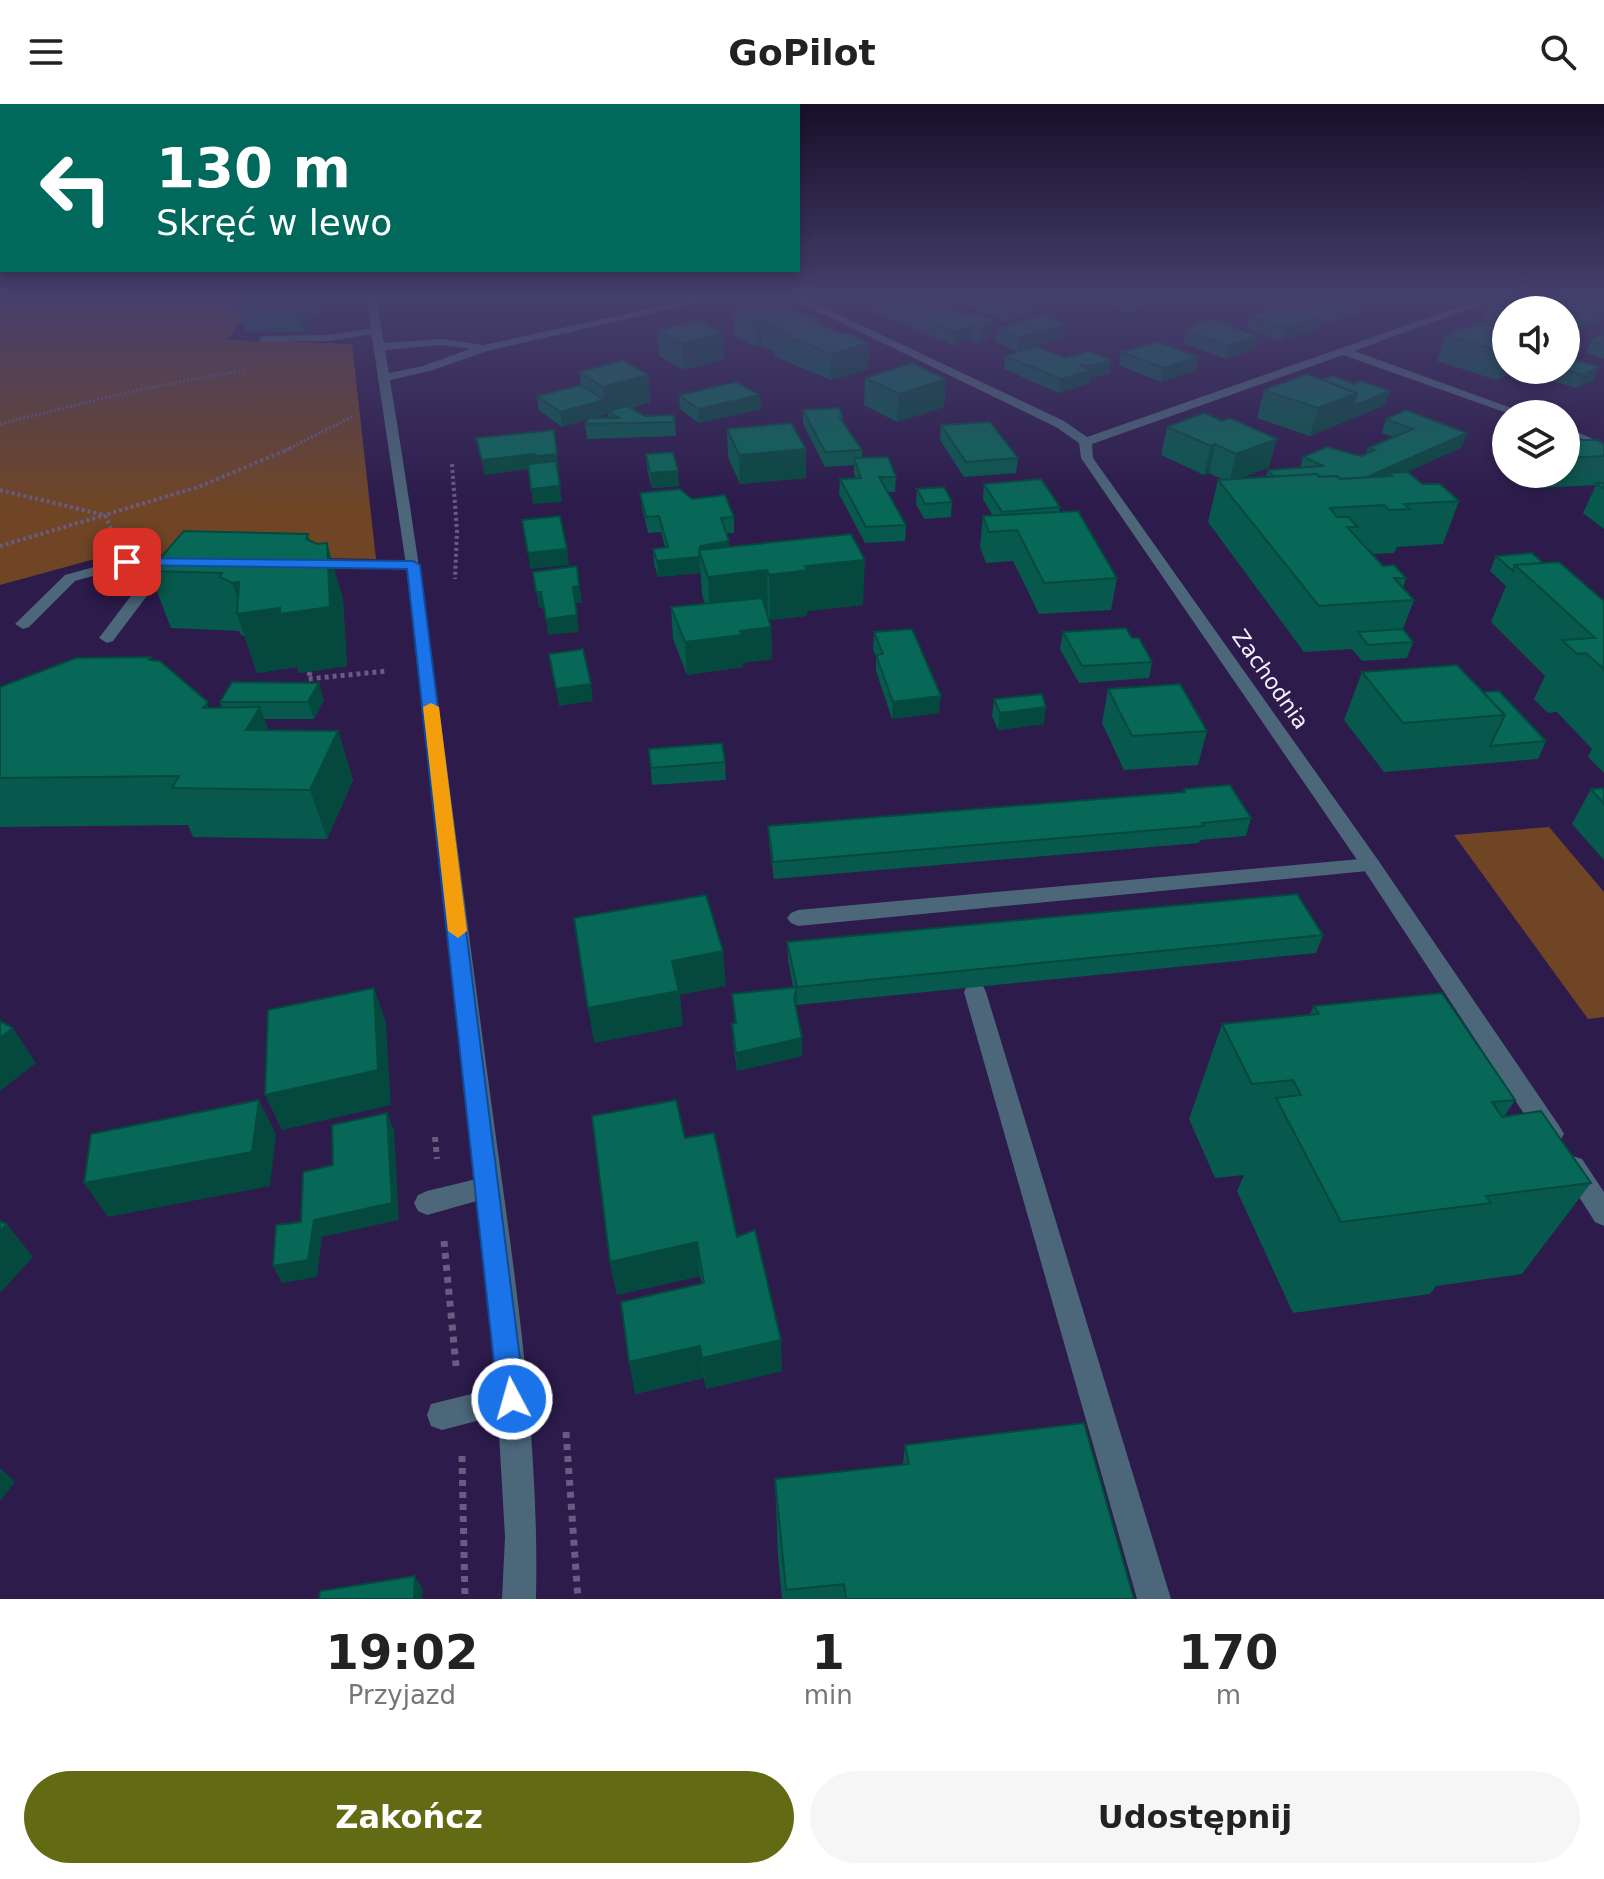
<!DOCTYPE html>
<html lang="pl">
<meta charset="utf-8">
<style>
:root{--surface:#fff;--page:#f6f6f6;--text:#222;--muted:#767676;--accent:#626b13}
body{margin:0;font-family:"DejaVu Sans",sans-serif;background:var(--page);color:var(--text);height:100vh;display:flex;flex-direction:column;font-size:30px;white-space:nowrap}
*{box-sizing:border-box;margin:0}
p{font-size:26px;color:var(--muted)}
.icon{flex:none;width:44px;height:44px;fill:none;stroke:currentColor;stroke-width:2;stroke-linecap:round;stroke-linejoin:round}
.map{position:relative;height:1495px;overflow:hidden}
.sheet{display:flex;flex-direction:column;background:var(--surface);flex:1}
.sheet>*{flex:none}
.hud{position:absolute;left:0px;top:0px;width:800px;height:168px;box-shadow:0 4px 12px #0003;background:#00695c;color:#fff;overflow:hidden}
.tools{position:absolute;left:1492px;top:192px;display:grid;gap:16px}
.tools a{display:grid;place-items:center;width:88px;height:88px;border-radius:50%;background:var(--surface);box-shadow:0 4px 12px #0003;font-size:40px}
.pin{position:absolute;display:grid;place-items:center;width:68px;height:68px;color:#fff;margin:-34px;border-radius:16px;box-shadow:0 4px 12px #0006}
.me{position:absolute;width:88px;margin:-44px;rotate:354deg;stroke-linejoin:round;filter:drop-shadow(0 0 6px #0008)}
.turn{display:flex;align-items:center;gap:28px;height:168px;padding:0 24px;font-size:36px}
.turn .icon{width:104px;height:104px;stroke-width:2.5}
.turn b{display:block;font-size:56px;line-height:68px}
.eta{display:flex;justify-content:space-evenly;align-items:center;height:136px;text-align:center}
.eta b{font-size:48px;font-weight:800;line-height:56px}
.cta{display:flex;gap:16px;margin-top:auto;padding:16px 24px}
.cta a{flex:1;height:92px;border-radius:48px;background:var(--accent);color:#fff;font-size:32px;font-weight:800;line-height:92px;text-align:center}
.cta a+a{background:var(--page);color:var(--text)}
header{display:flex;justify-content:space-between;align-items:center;height:104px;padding:0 24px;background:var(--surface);font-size:36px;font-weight:800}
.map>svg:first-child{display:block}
</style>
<header><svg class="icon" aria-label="menu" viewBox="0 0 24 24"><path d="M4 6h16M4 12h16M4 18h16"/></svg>GoPilot<svg class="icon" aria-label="search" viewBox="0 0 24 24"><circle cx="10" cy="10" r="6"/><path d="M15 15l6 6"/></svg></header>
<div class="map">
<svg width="1604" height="1495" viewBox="0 0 1604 1495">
<rect width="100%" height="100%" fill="#2c1b4b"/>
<g fill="#6f4526">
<polygon points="0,193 261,193 227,236 352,240 376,455 113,450 0,481"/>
<polygon points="1549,723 1604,788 1604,913 1588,915 1454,731"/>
</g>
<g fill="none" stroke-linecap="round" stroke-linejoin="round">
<g stroke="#695c82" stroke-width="3" stroke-dasharray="2 2" stroke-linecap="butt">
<polyline points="0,320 137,286 245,266"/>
<polyline points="286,346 352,313"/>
</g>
<g stroke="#695c82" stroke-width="4" stroke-dasharray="3 3" stroke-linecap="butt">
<polyline points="452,360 457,427 455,475"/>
<polyline points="0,386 104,411"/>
<polyline points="111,425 105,411 201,382 291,344"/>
<polyline points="0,442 105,411"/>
</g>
<polyline stroke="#695c82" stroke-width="5" stroke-dasharray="4 4" stroke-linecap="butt" points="310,568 308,575 387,567"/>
<polyline stroke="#695c82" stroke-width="6" stroke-dasharray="5 5" stroke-linecap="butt" points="435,1033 437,1055"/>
<g stroke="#695c82" stroke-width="7" stroke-dasharray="6 6" stroke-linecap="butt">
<polyline points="444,1137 456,1262"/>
<polyline points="566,1328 578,1495"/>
<polyline points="462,1352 465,1495"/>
</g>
<g fill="#4b6779" fill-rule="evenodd">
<polygon points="376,224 380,225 380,229 328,237 263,238 258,235 263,232 328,231"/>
<polygon points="127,454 181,456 188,460 181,464 163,464 158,477 113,537 107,539 99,534 143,476 148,463 128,462 75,477 29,523 23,525 15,520 65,471"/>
<polygon points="305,456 413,457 420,461 413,465 300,463 298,460"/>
<polygon points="1371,754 1381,761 1378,766 798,822 791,819 787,814 791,809 798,806"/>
<polygon points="975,880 983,882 986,888 1171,1495 1137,1495 964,888 967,882"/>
<polygon points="489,1072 498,1075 502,1083 498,1091 427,1111 418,1107 414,1099 418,1091 427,1087"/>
<polygon points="512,1280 523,1285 527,1295 523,1305 442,1326 431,1322 427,1311 431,1300"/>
</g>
<g fill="#4b6779" fill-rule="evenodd">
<path d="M366 193H376L384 239 441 235 484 241 704 193H722L487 247 430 267 390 276C428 505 456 736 487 967 510 1141 540 1319 536 1495H502L505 1433 497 1295 476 1083 406 461ZM441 241 470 245 423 262 389 269 385 246Z"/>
<polygon points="788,193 801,193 1064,317 1087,333 1487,193 1501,193 1354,247 1528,310 1510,310 1343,251 1092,340 1093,354 1378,756 1560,1023 1564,1030 1560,1037 1551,1040 1542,1037 1364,766 1081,354 1079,339 1056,323"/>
<polygon points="1566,323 1604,340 1604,349 1566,332"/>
<polygon points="1573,1052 1582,1055 1604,1088 1604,1122 1595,1118 1560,1063 1564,1055"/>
</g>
</g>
<g fill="#06594c" fill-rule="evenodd">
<polygon points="247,193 330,193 331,197 302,228 245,227 237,202"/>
<polygon points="965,193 1037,193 1035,207 1006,217 964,201"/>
<polygon points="1114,193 1150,193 1148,203 1130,208 1113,201"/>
<polygon points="1290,193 1410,193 1388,200 1367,194 1362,209 1330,219 1324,216 1322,223 1281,237 1246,225 1249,212 1289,199"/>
<polygon points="1541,193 1604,193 1584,224 1566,219 1566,206 1506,206 1506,266 1516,266 1497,276 1437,257 1445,231 1481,220 1486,206 1538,201"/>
<polygon points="875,195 947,199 947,203 993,230 988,231 988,236 977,239 971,236 953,241 874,208"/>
<polygon points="733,207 820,216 820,219 840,230 869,239 868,265 831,276 775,253 775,248 762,242 756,243 734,232"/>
<polygon points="1066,220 1064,233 1017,247 995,238 997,225"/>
<polygon points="1194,220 1258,232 1255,245 1226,255 1183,239 1186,226 1194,223"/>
<polygon points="657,226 723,229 724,255 684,266 659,252"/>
<polygon points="1604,230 1604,255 1586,249 1591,236"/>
<polygon points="1121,248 1198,253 1196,266 1161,278 1119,261"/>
<polygon points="1005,252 1066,254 1111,256 1109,269 1090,275 1090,279 1059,289 1004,265"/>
<polygon points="1566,253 1593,277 1576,284 1543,274 1546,266 1566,266"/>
<path d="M579 268 648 271 650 298 631 304 645 312 675 318 676 332 587 335 585 320 588 315 562 323 539 306 537 292 581 281ZM606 310H608L609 314H593Z"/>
<polygon points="865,274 946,275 944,303 897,318 864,301"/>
<polygon points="1323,276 1390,287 1385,301 1310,332 1257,314 1264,286"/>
<polygon points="679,291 761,305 699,319 680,305"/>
<polygon points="803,306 843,314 843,319 862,346 862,354 896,373 895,388 887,388 906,421 905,437 865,439 839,390 840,375 856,375 854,369 854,361 825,363 803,320"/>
<polygon points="1204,309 1269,363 1241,374 1266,373 1268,366 1300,364 1303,353 1361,352 1366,350 1368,344 1393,333 1382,329 1386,315 1462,343 1407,368 1422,380 1459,397 1443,440 1397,443 1394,449 1374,450 1369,445 1367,445 1383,462 1406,474 1403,484 1414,496 1403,525 1413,538 1407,554 1362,557 1352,545 1304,548 1208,418 1218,376 1222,375 1209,369 1204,371 1161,351 1167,323"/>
<polygon points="941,321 1018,354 1016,369 964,373 940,336"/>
<polygon points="1566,324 1582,336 1604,340 1604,425 1583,409 1596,381 1535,384 1519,370 1566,370"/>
<polygon points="727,325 806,374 740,380 728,353"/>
<polygon points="1506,336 1506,360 1499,354"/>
<polygon points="646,350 679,382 652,384 647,365"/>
<polygon points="984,380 1060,403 1059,408 1117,474 1111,506 1039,510 1013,457 986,459 980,443 983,412 993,412 983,395"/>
<polygon points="917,385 952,398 951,413 924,415 916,400"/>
<polygon points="640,389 692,395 734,413 734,429 726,429 729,443 863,501 807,507 807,512 770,516 768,512 771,523 772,555 743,559 743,563 687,571 673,535 671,503 705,500 702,491 700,463 700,469 658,473 654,460 653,445 665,443 661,428 648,429 642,404"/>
<polygon points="308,430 310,437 317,440 327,439 343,496 347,562 299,569 297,563 257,569 245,533 240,530 239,527 171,524 149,467"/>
<polygon points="1496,452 1543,459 1604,497 1604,669 1588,653 1592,645 1557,608 1548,609 1534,595 1545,572 1491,518 1506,482 1490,467"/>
<polygon points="874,528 939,609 892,615 876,567 876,553 873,545"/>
<polygon points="1063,528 1132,534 1152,558 1149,574 1079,579 1060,545"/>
<polygon points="153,557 210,604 222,604 220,598 324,596 314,615 264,615 268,626 338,627 353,676 327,735 193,733 188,721 0,723 0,583"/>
<polygon points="1362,568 1483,588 1546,637 1538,655 1384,668 1344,616"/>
<polygon points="1108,585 1207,627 1198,661 1124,666 1102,619"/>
<polygon points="994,595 1044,620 998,626 992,612"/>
<polygon points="649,645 725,658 726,676 652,681"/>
<polygon points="1604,684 1604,756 1572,720 1591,685"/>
<polygon points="1184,685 1251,714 1246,732 1200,736 1199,739 774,775 769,740 768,722 1183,688"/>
<polygon points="1323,831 1316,849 797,901 796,905 802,952 737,967 733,938 732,920 735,919 732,890 793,883 788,856 787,838"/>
<polygon points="1314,902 1515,996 1504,1013 1591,1079 1522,1170 1436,1182 1430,1190 1293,1209 1237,1087 1244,1071 1215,1074 1189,1015 1222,920 1310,910"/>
<polygon points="685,1034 737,1133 782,1267 706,1285 704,1274 635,1290 702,1179 700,1172 617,1191 610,1158"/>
<polygon points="905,1341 1134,1495 782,1495 778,1453 775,1375 903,1361"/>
</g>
<g fill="#05493e">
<polygon points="305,193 330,193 331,197 302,228 296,203"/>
<polygon points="1009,193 1037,193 1035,207 1006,217"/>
<polygon points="1141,193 1150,193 1148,203 1130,208 1133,196"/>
<polygon points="1367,193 1362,209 1330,219 1334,206"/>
<polygon points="1390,193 1410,193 1388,200"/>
<polygon points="1604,195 1604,215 1584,224 1594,199"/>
<polygon points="1325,210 1322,223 1281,237 1284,224"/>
<polygon points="761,216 762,242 756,243 755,218"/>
<polygon points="994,217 993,230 988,231 988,236 977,239 979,226 982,220"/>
<polygon points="1066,220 1064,233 1017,247 1019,234"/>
<polygon points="972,223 971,236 953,241 954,228"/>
<polygon points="723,229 724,255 684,266 682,240"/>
<polygon points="1258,232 1255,245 1226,255 1229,242"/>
<polygon points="869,239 868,265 831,276 831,250"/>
<polygon points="1198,253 1196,266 1161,278 1164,264"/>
<polygon points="1506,254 1506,266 1516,266 1497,276"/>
<polygon points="1111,256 1109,269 1090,275 1090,279 1059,289 1061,275 1091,266 1091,262"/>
<polygon points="1599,263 1593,277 1576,284 1582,271"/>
<polygon points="648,271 650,298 611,309 608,307 608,310 606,310 603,283"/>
<polygon points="946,275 944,303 897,318 899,290"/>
<polygon points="1390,287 1385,301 1310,332 1318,304 1357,289"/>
<polygon points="760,291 761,305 699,319 698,305"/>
<polygon points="604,296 606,310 562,323 560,308"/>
<polygon points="1467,329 1462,343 1392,375 1392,372 1388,369 1385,377 1357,377"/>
<polygon points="1277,335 1269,363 1229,379 1236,350"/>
<polygon points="1215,340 1209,369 1204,371 1211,342"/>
<polygon points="806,345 806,374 740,380 739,351"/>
<polygon points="535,350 557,350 559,365 537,367 537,364 484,371 482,356"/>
<polygon points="678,367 679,382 652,384 650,369"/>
<polygon points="560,382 562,398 533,400 531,385"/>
<polygon points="729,437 730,453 700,446 700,442"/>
<polygon points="327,439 343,496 347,562 299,569 297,563 257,569 237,510 243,509 232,479 239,478"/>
<polygon points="567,445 569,461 530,465 528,449"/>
<polygon points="699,447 700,469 658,473 657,457"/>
<polygon points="865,456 863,501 807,507 807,512 770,516 769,471 805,462"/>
<polygon points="577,462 582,499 575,499 573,483"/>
<polygon points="767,466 768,512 710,518 708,473"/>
<polygon points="536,488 541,488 544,504 539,504"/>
<polygon points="577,511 579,528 548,531 546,515"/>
<polygon points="771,523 772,555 743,559 743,563 687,571 685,538 740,527"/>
<polygon points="319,579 324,596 314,615 308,598"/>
<polygon points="591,580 593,597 559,602 556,585"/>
<polygon points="941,592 939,609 892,615 893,598"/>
<polygon points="260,603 277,651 246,626"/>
<polygon points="1046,603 1044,620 998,626 1000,609"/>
<polygon points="338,627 353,676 327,735 310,686"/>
<polygon points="723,847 726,882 680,891 683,922 594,939 588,904 672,857"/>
<polygon points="797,883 797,901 794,912 794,894"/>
<polygon points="374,884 386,919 391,1001 282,1026 265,991"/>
<polygon points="13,924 36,959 0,987 0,934"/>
<polygon points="802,934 802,952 737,967 736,949"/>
<polygon points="259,996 276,1030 270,1082 108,1113 84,1079"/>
<polygon points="387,1009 394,1026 399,1116 322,1133 317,1173 282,1179 273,1162 314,1116"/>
<polygon points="7,1120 33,1153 0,1189 0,1127"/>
<polygon points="697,1138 700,1172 617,1191 610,1158"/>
<polygon points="781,1236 782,1267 706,1285 702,1254"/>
<polygon points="700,1242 704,1274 635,1290 629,1258"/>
<polygon points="0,1364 15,1378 0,1397"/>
<polygon points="415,1472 423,1485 422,1495 414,1495"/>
</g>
<g fill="#076858" stroke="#05493e" stroke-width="2">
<polygon points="247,193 305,193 296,203 237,202"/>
<polygon points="884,193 932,193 947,199 940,201 965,211 975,209 994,217 982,220 989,223 979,226 972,223 954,228 875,195"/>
<polygon points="1126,193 1141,193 1133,196"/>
<polygon points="1294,193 1367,193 1361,195 1366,196 1334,206"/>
<polygon points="1572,193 1604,193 1604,195 1594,199"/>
<polygon points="1516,195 1554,206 1506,206 1506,212 1486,206"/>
<polygon points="771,197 820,216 816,217 840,230 845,228 869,239 831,250 775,227 781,225 761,216 755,218 733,207"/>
<polygon points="1290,198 1325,210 1284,224 1249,212"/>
<polygon points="1044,211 1066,220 1019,234 997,225"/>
<polygon points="1210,215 1258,232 1229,242 1186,226 1198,221 1194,220"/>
<polygon points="697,216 723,229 682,240 657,226"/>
<polygon points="1482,219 1506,226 1506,249 1445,231"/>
<polygon points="1604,230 1604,240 1591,236"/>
<polygon points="1159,238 1198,253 1164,264 1121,248"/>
<polygon points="1036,242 1066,254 1089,247 1111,256 1091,262 1080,261 1092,266 1061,275 1005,252"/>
<polygon points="1566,253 1599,263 1582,271 1566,266"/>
<polygon points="623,256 648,271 603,283 579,268"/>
<polygon points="912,259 946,275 899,290 865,274"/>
<polygon points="1307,270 1357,289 1318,304 1264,286"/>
<polygon points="1333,272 1354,280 1361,277 1390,287 1353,302 1357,289 1323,276"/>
<polygon points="736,278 760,291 698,305 679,291"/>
<polygon points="581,281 604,296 560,308 537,292"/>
<polygon points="627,302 645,312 673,311 675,318 585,320 589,314 619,314 608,307"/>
<polygon points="839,304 843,314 840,314 862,346 825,348 803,306"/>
<polygon points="1406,306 1467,329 1365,374 1340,375 1337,372 1319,373 1317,370 1274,373 1268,366 1324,362 1303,353 1327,343 1361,352 1375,346 1368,344 1413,325 1386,315"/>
<polygon points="1204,309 1222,317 1230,314 1277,335 1236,350 1215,340 1211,342 1167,323"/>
<polygon points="990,318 1018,354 966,358 941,321"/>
<polygon points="791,319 806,345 739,351 727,325"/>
<polygon points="1566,324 1582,336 1597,336 1604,340 1604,352 1566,354"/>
<polygon points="554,326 557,350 535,352 535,350 482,356 476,334"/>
<polygon points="673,348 678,367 650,369 646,350"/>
<polygon points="888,353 896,373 879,373 906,421 866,423 840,375 861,374 854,354"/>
<polygon points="556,357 560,382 531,385 528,360"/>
<polygon points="1408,368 1422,380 1440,380 1459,397 1404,400 1410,405 1389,406 1384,401 1330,404 1337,413 1348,413 1358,423 1347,423 1383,462 1394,461 1406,474 1394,474 1414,496 1319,502 1218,376 1317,370 1319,373 1337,372 1340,375 1392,372 1388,369"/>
<polygon points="1041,375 1060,403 1002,408 984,380"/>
<polygon points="1596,379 1604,379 1604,385"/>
<polygon points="944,383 952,398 925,400 917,385"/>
<polygon points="680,385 692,395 725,391 734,413 721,414 729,437 700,442 699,453 657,457 653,445 668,443 659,412 646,413 640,389"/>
<polygon points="1078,407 1117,474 1044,479 1017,426 989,428 983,412"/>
<polygon points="560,412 567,445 528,449 522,416"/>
<polygon points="184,427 308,430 306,435 317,440 327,439 330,503 280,510 280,504 237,510 239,478 232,479 220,473 222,469 149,467"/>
<polygon points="851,430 865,456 805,462 808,466 769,471 767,466 708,473 699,446"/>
<polygon points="1532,449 1543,459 1515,461 1513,467 1496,452"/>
<polygon points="1559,458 1604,497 1604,565 1586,549 1577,550 1562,536 1595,534 1515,461"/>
<polygon points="577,462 579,482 573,483 577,511 546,515 541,488 536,488 533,468"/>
<polygon points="762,494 771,523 740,527 742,531 685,538 671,503"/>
<polygon points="1126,524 1132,534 1139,534 1152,558 1082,562 1063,528"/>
<polygon points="912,525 941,592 893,598 876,551 883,550 874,528"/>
<polygon points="1403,525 1413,538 1368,541 1358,528"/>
<polygon points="583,545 591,580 556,585 549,550"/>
<polygon points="151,553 149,556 160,557 208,598 203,604 260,603 246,626 338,627 310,686 172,684 179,672 0,674 0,583 76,554"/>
<polygon points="1457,561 1505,611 1403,619 1362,568"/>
<polygon points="232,578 319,579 308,598 220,598"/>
<polygon points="1180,580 1207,627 1132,632 1108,585"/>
<polygon points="1499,587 1546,637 1490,642 1505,611 1483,588"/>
<polygon points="1042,590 1046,603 1000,609 994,595"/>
<polygon points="722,639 725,658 651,664 649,645"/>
<polygon points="1230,681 1251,714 1202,719 1204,722 773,758 768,722 1185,688 1184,685"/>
<polygon points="1604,684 1604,700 1591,685"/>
<polygon points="1297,790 1323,831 797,883 787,838"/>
<polygon points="706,791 723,847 672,857 679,887 588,904 574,814"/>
<polygon points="797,883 794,894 802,934 736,949 732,920 736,919 732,890"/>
<polygon points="374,884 378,966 265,991 268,906"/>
<polygon points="1442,889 1515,996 1492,998 1502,1013 1541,1007 1591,1079 1486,1092 1491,1099 1341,1118 1276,994 1301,991 1293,976 1252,980 1222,920 1319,910 1314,902"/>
<polygon points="0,917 13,924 0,934"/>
<polygon points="259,996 252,1048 84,1079 91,1030"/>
<polygon points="676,996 685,1034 714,1029 737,1133 755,1126 781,1236 702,1254 700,1242 629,1258 621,1198 704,1179 697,1138 610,1158 592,1012"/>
<polygon points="387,1009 392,1099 314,1116 308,1156 273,1162 276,1121 301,1118 303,1068 333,1061 332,1021"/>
<polygon points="0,1117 7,1120 0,1127"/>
<polygon points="1084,1319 1134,1495 846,1495 844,1480 786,1486 775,1375 909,1360 905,1341"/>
<polygon points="415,1472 414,1495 319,1495 320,1487"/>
</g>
<linearGradient id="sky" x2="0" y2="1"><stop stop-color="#180f29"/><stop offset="0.48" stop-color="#453f6c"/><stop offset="1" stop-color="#453f6c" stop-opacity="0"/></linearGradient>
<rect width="1604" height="402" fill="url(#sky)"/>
<polygon fill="#1a73e8" stroke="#114b97" stroke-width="2" points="127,454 413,457 420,461 525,1295 521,1304 512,1308 502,1304 498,1295 407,465 123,461 123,455"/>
<polygon fill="#f59e0b" points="431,599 439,603 467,827 458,834 448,827 423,603"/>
<g text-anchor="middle" stroke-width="8" stroke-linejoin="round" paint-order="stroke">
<g font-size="22" fill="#f5f2ff" stroke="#2c1b4b">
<text transform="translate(1271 575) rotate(55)" y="8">Zachodnia</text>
</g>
</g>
</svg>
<div class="tools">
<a><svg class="icon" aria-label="sound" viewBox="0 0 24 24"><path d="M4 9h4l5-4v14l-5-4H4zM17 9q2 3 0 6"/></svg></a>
<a><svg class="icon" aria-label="layers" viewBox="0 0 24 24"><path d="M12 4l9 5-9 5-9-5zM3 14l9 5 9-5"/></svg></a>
</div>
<div class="pin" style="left:127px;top:458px;background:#d93025"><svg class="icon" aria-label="arrive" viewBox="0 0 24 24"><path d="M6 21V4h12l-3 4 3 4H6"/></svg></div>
<svg class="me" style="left:512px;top:1295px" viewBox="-20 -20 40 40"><circle r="17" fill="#1a73e8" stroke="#fff" stroke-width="3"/><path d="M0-11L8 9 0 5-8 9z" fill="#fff"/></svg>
<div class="hud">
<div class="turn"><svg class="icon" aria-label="left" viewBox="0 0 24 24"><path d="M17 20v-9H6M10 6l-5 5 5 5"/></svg><div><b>130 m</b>Skręć w lewo</div></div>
</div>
</div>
<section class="sheet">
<div class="eta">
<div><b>19:02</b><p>Przyjazd</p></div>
<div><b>1</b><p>min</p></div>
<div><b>170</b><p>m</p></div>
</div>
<div class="cta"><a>Zakończ</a><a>Udostępnij</a></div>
</section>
